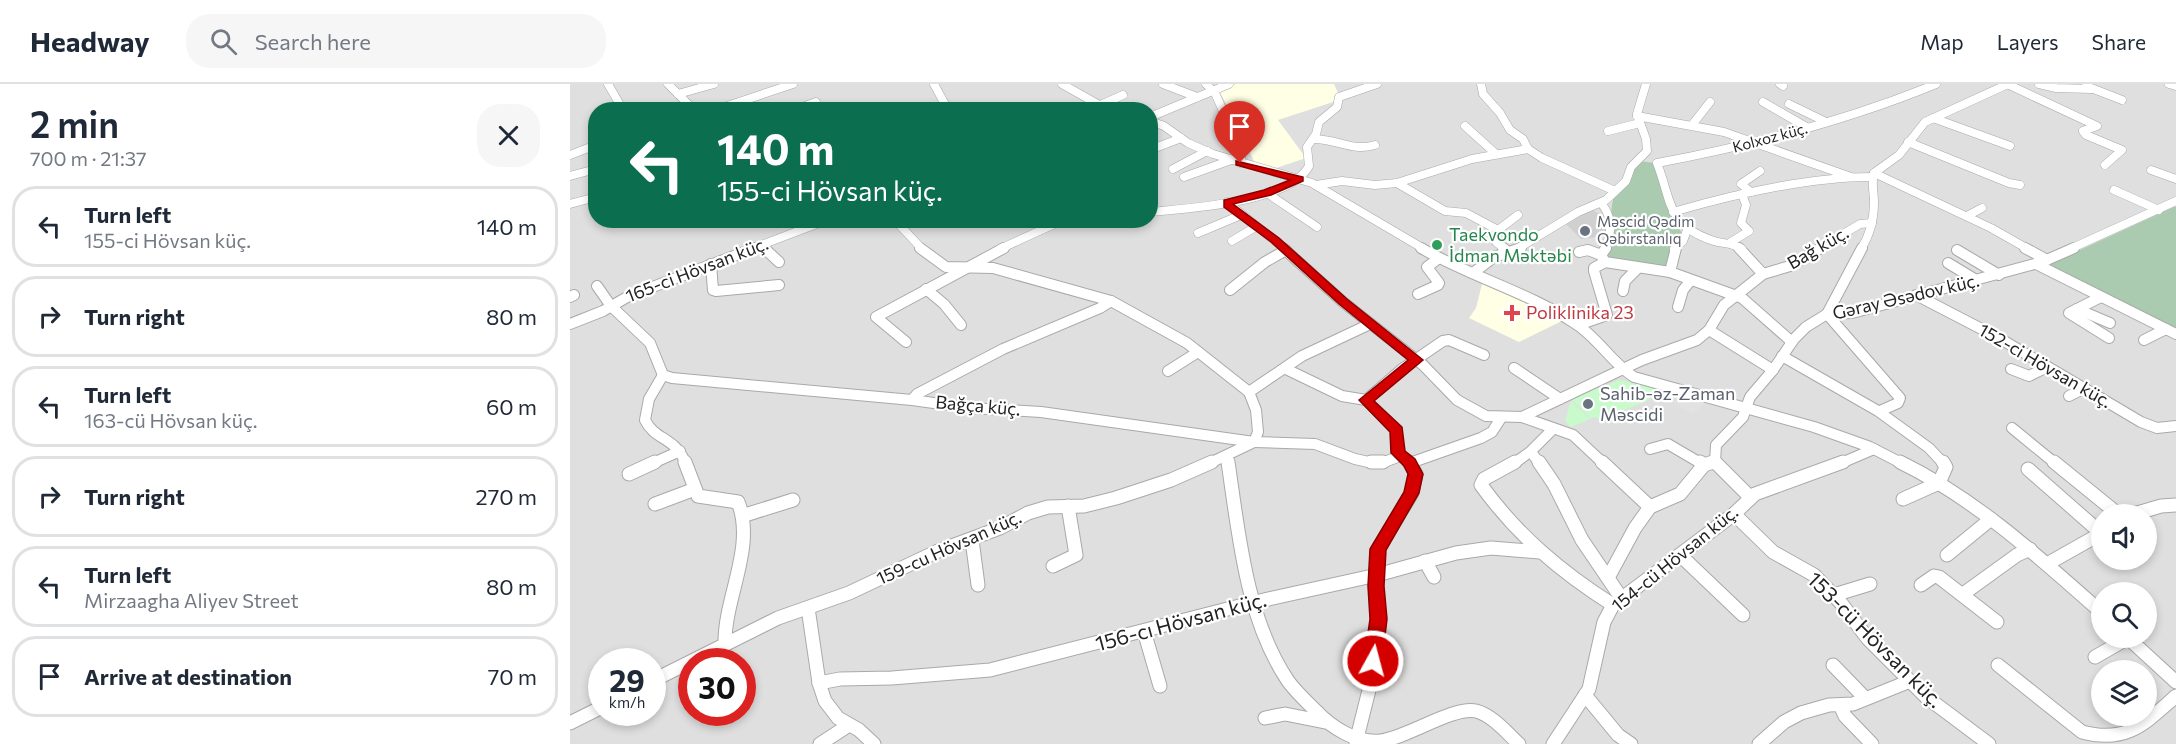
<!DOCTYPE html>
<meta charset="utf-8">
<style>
:root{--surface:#fff;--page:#f6f6f7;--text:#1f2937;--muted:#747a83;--line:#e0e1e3}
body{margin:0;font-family:Commissioner,sans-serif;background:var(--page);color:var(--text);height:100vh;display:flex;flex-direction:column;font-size:22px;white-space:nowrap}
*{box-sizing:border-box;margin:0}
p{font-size:20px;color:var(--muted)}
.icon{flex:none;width:33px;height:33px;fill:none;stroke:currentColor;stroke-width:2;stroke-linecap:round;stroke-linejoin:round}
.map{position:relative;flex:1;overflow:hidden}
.panel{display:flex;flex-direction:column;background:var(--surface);width:570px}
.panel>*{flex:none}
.banner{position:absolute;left:18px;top:18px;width:570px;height:126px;border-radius:24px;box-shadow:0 3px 9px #0003;background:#0b6e4f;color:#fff;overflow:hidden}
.fabs{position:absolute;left:1521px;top:420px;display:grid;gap:12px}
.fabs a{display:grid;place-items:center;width:66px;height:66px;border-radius:50%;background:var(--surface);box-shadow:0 3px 9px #0003;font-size:30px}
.speed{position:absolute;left:18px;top:564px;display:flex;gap:12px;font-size:30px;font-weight:700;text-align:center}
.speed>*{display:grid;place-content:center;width:78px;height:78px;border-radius:50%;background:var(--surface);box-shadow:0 3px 9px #0003;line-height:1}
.speed small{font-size:15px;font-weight:400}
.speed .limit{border:9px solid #d22;background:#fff;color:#111}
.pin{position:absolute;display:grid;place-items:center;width:51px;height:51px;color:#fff;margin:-62px -26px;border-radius:50% 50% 50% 0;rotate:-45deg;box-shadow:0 0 6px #0007}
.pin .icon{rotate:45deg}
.me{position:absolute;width:66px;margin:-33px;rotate:7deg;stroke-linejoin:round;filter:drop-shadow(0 0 4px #0008)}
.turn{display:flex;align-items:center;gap:21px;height:126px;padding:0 30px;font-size:27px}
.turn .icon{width:78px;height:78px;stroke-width:2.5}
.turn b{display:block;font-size:42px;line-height:51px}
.round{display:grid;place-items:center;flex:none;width:63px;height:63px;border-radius:24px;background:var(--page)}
.headline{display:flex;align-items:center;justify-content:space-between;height:102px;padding:0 30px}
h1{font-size:36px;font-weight:600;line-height:45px}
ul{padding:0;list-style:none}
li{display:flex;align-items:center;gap:18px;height:81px;margin:0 12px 9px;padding:0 18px;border:3px solid var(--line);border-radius:24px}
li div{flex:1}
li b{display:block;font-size:22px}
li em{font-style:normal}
header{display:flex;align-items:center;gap:36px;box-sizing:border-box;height:84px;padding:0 30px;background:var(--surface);border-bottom:2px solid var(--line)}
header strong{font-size:28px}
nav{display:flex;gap:33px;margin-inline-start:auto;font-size:21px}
.search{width:420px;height:54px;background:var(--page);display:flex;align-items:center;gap:15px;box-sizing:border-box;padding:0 21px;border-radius:24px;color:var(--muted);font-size:22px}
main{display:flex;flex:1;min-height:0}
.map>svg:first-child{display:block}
</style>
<header>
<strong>Headway</strong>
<div class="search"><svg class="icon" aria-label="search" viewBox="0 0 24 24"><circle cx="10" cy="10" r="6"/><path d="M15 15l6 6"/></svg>Search here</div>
<nav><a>Map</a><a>Layers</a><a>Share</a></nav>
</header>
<main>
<section class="panel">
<div class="headline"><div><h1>2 min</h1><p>700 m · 21:37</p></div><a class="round"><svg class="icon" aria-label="close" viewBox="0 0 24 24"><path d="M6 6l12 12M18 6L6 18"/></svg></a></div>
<ul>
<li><svg class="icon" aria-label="left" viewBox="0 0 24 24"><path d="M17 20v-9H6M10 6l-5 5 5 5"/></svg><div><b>Turn left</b><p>155-ci Hövsan küç.</p></div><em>140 m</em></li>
<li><svg class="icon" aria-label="right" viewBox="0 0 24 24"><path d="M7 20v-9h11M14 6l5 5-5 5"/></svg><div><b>Turn right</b></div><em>80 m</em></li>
<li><svg class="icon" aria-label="left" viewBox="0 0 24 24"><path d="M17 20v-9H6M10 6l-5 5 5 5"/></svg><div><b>Turn left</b><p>163-cü Hövsan küç.</p></div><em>60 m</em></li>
<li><svg class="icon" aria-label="right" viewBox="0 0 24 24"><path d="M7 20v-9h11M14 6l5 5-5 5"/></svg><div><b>Turn right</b></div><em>270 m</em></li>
<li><svg class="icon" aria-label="left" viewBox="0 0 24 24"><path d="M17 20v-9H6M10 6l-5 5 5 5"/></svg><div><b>Turn left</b><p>Mirzaagha Aliyev Street</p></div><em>80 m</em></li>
<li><svg class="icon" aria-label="arrive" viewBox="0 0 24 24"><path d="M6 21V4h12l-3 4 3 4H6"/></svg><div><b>Arrive at destination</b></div><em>70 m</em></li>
</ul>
</section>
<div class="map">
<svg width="1606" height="660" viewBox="0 0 1606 660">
<rect width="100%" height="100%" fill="#f2efe9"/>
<path fill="#e0dfdf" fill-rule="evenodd" d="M0 0H1606V660H0ZM26 26H580V136H26ZM1532 430H1576V476H1532ZM1532 508H1576V554H1532ZM32 578H82V628H32ZM122 578H172V628H122ZM1532 586H1576V632H1532Z"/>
<g fill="#ffffe5">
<polygon points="666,0 764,0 769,11 763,18 708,36 736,74 703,85 685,79 649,6"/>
<polygon points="913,196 994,236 949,258 899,234 906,224"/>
</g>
<polygon fill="#d0d0d0" points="1021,125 1036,134 1037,152 1011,155 995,139"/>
<g fill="#aacbaf">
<path d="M1070 77 1084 79C1089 91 1090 104 1095 116 1100 128 1107 139 1112 150L1110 156 1100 167 1097 184 1040 178 1034 171 1044 161C1043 146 1038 125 1045 111 1053 97 1059 103 1063 83Z"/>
<polygon points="1604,123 1606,123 1606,247 1475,182"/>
</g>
<g fill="#c8facc">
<polygon points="1049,296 1090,304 1077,317 1030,336 1025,333 1021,335 1001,315"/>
<polygon points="1001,317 1020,335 1001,343 995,337"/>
</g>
<polygon fill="#e2e2e2" points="1094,304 1140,316 1122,330 1103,318 1107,315 1092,307"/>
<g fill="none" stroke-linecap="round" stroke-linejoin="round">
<defs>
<g id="minor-far2">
<polyline points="38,0 53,26"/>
<polyline points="98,0 124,26"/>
<polyline points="364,0 378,26"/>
<polyline points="492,0 538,26"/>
<polyline points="593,0 627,13"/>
<polyline points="636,0 645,9 672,69 670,79"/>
<polyline points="911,0 913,10 930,29 940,46 953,55 958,65 972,74 1045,107"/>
<polyline points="1210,0 1213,2"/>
<polyline points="1437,0 1527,42 1513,47"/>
<polyline points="1469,0 1486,4 1521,5"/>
<polyline points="1599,0 1606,2"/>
<polyline points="1516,2 1552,16"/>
<polyline points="108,10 144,0"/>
<polyline points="1193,18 1238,44"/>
<polyline points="1219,20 1256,38"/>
<polyline points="526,23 553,11"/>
<polyline points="145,26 223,0"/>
<polyline points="224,26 246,18"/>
<polyline points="411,26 414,25"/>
<polyline points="1067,32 1154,48 1281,93"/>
<polyline points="580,33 659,0"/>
<polyline points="1363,34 1440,62"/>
<polyline points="580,37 594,42 618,59 643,70 742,99 854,165"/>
<polyline points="1122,41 1140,18"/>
<polyline points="895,42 926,70"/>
<polyline points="1038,47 1070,39"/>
<polyline points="1513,47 1516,51 1552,66 1535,81"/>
<path d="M743 55C769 55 781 68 805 61"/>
<polyline points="1338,58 1439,99 1450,101"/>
<polyline points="580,63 585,64 611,54"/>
<polyline points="0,71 26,61"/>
<polyline points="603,85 637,67"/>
<polyline points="1581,86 1606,95"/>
<polyline points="1304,89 1421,144 1458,165"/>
<polyline points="0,92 26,85"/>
<polyline points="614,93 661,76"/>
<polyline points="827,99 875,127 896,129 928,146 926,158 935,165"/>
<polyline points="746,101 772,97 805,101 827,99 902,75 958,65"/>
<polyline points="1544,106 1589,126"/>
<polyline points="1181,108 1171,100 1190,87"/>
<polyline points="697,109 747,143"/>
<polyline points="657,118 715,165"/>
<path d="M1031 119C1043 133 1042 149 1035 165"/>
<polyline points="0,120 26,113"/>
<path d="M580 128C619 124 719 119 739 82L737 63 746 50 749 38 767 23 769 13 807 0"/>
<path d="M1103 128C1165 110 1238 93 1302 93"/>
<polyline points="1397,132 1412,124"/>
<polyline points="325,136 352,165"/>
<polyline points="928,146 948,131"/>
<polyline points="628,149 671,131"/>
<polyline points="662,157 687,142"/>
<polyline points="1161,158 1179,147 1171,139 1176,121 1172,110"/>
<polyline points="191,161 195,165"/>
<polyline points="181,165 257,136"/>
<polyline points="430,165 493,136"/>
<polyline points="947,165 1008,128 1036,116 1056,97 1061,83 1077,67 1076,55 1067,30 1076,0"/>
<polyline points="1104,165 1113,157 1117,146"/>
<path d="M1172 165C1159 157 1154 161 1141 156 1096 140 1102 117 1087 79 1183 61 1276 37 1366 0"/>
<polyline points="1248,165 1290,140 1302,139"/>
<path d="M1291 165C1300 151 1304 135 1304 118 1304 107 1301 100 1304 89L1329 71 1355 38 1438 0"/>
<polyline points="1500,165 1606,117"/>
</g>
<g id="minor-far1">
<polyline points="194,164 209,178"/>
<polyline points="350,164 376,183 423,184 541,217 617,259 679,308 686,326 688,348 684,358 638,380"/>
<polyline points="713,164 773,218 853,281 887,316 916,332 952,333 1072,276 1127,256 1139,246 1154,221 1193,190 1169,164"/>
<path d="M851 164C901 193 958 208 1006 240 1028 254 1042 279 1064 293L1244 343 1300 363 1333 380"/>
<polyline points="933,164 938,168"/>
<polyline points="1036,164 1031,171 1035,178 1100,188 1172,214 1222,258"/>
<polyline points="1455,164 1477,176"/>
<polyline points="1387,166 1429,191"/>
<polyline points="1009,168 1018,166 1031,171"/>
<polyline points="1378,179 1406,196"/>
<polyline points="141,180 143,206 146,207 209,201"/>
<polyline points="1466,180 1606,250"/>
<polyline points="1100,188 1106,164"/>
<polyline points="903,189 924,173 951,164"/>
<polyline points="1193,190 1220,182 1251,164"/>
<polyline points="27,202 41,222 80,259 93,291 102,294 342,316 400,324 471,328 684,358 745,360 785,375 803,379 812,379 830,372"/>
<polyline points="356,205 374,220 391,241"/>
<polyline points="660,206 695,178 716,166"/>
<polyline points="1053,207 1055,197 1068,184"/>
<polyline points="848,210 868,201 869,199 857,183 869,174"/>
<polyline points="1346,211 1429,254 1571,338 1587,344 1606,342"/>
<polyline points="0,213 4,211"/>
<polyline points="1531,213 1499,229 1539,254"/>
<polyline points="1108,223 1113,206 1121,196"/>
<polyline points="1507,225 1540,239"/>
<polyline points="1257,230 1282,229 1472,178 1504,164"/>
<polyline points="1257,230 1330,314 1328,319 1310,327"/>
<polyline points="0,240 33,227 59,212 185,164"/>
<polyline points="1008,241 1037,231 1024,187 1024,184 1035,178"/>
<polyline points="1139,246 1203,286"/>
<polyline points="1574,256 1596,245"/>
<polyline points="336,258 306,233 434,164"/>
<polyline points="1212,272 1308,327 1359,364 1374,380"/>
<polyline points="944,284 990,315"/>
<polyline points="716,285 772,312 796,316 827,346 828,368 841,380"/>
<polyline points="1441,285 1459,292 1477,283"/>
<polyline points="598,287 628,268"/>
<path d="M93 291 79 315 75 336C85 357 105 352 116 380"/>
<polyline points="679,308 732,272 800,240"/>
<polyline points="1499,312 1515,304"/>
<polyline points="342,316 347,310 433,265 530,224 541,217"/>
<polyline points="796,316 832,285 873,257 879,256 914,271"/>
<polyline points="952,333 1003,351 1034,380"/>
<polyline points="1442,344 1486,380"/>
<polyline points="1080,365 1098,360 1132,380"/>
<polyline points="961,368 970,380"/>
<polyline points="657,372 658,380"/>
<polyline points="840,379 911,354 922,348 931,334"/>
<polyline points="81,380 110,367"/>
<polyline points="943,380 960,368 983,345"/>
<polyline points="1138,380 1145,378"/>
<polyline points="1147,380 1145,378 1146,361 1173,333 1180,313 1203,286 1224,255 1236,243 1257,230 1292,164"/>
<polyline points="1269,380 1304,365"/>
</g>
<g id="minor">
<path d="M115 378 128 412 168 418C186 463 154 514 155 560"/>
<path d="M658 378C669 452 676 534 718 597 726 608 737 618 746 627 762 644 786 659 810 657 837 654 883 622 906 627 922 631 937 649 949 660"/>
<polyline points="801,378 813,378"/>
<path d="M945 378 914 395 911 401C947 451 991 488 1043 521"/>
<polyline points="969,378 984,400 1012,456 1052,515"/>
<polyline points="1032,378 1080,423"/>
<polyline points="1130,378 1134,381"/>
<polyline points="1145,378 1180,413"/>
<path d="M1330 378C1406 415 1470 474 1532 529"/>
<polyline points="1484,378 1548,430"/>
<polyline points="1458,385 1531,449"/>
<polyline points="59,390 85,378"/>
<polyline points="1333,415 1369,399 1376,383 1373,378"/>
<polyline points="85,420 125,405"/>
<polyline points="1164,430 1203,468 1244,491 1271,519 1298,555 1355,612 1419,660"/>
<polyline points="1564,430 1591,422 1606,421"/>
<polyline points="175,431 223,416"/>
<polyline points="402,456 408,501"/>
<polyline points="1110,471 1173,531"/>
<polyline points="1377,471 1421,435"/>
<polyline points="855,477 864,493"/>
<polyline points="1477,480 1532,449"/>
<polyline points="483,482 506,471 498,422"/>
<polyline points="1039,492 1065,444 1080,423 1110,410 1134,381 1143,378"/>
<polyline points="1351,501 1364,492 1369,493 1427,538"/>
<polyline points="1393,510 1447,471 1460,465"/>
<polyline points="1264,511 1300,500"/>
<polyline points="238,524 249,599 255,617 268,634 289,646 304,660"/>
<polyline points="574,547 590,602"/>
<polyline points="1525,573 1558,554 1606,598"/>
<polyline points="1263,581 1295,614"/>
<path d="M1428 581 1512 648C1557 660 1575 639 1606 612"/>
<polyline points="82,597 208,534 279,509 368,467 430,444 458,429 478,423 514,422 546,414 601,396 642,378"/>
<polyline points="249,599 270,595 322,594 420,586 685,518 807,491 886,469 921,464 970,468"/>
<polyline points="1015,611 1048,651 1061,660"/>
<polyline points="1270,621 1275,632 1302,660"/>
<polyline points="695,634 715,630 755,638"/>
<polyline points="0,639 32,623"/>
<polyline points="786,658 801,598 808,535 806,502 808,465 842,409 846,390 839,378"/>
<polyline points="250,660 279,641"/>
<polyline points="983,660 1019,605 1034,538 1043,521 1164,430 1185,410 1273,378"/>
<polyline points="1189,660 1214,638 1231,629 1259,621 1283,620 1340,597"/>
</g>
</defs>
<use href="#minor-far2" stroke="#a9a9a9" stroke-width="9"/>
<use href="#minor-far1" stroke="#a9a9a9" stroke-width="12"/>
<use href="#minor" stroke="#a9a9a9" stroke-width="15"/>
<use href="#minor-far2" stroke="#fff" stroke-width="8"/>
<use href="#minor-far1" stroke="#fff" stroke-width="10"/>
<use href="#minor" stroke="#fff" stroke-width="13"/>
</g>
<polygon fill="#d40000" stroke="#8a0000" stroke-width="1.5" points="666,77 733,93 733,97 701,111 663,120 709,154 777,215 853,276 804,317 832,343 835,367 845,375 853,390 849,409 816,466 814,502 817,535 812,577 809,583 803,585 797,583 794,577 800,535 798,502 800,465 834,408 838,390 834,382 821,369 820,348 789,316 838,276 769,220 701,158 654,123 654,116 694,106 720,96 666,81"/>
<g fill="#6b7280" stroke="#fff" stroke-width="2">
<circle cx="1015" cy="147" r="6"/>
<circle cx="1018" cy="320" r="6"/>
</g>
<circle fill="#2e9e5b" stroke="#fff" stroke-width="2" cx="867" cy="161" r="6"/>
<path fill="#e0444e" stroke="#fff" stroke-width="2" d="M939 220h6v6h6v6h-6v6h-6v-6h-6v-6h6z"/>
<g text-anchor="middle" stroke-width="4.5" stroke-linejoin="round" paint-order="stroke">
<g font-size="15" fill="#222" stroke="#fff">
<text transform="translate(1200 54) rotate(-15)" y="5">Kolxoz küç.</text>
</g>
<g font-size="15" fill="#5b616d" stroke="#fff" text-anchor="start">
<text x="1027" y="143">Məscid Qədim<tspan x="1027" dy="17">Qəbirstanlıq</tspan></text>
</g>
<g font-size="18" fill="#27864d" stroke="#fff" text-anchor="start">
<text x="879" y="157">Taekvondo<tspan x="879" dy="21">İdman Məktəbi</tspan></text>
</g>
<g font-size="18" fill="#222" stroke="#fff">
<text transform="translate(1248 164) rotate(-30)" y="6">Bağ küç.</text>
<text transform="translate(127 186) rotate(-21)" y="6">165-ci Hövsan küç.</text>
<text transform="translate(1336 213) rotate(-13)" y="6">Gəray Əsədov küç.</text>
<text transform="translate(1475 282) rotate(30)" y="6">152-ci Hövsan küç.</text>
<text transform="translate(408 322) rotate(5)" y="6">Bağça küç.</text>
<text transform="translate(379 464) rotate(-24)" y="6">159-cu Hövsan küç.</text>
<text transform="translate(1105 475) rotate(-39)" y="6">154-cü Hövsan küç.</text>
</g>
<g font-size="18" fill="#be3a42" stroke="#fff" text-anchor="start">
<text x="956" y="235">Poliklinika 23</text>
</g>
<g font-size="18" fill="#5b616d" stroke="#fff" text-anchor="start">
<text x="1030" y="316">Sahib-əz-Zaman<tspan x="1030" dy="21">Məscidi</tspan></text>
</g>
<g font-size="21" fill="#222" stroke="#fff">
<text transform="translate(611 538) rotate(-15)" y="7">156-cı Hövsan küç.</text>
<text transform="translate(1305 556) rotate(45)" y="7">153-cü Hövsan küç.</text>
</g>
</g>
</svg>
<div class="fabs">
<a><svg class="icon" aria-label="sound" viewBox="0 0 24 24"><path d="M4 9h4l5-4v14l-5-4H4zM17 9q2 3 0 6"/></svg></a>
<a><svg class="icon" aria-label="search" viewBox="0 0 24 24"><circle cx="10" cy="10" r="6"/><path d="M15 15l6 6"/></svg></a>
<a><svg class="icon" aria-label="layers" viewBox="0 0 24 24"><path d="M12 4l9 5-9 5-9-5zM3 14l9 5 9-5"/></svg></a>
</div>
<div class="speed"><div>29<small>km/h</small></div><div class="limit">30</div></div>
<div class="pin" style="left:670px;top:79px;background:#d93025"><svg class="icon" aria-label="arrive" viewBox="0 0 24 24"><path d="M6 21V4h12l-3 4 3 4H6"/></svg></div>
<svg class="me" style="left:803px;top:577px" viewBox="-20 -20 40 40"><circle r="17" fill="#d40000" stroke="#fff" stroke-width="3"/><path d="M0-11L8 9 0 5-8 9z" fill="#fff"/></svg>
<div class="banner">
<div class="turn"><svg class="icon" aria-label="left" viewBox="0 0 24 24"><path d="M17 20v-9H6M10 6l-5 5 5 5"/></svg><div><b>140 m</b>155-ci Hövsan küç.</div></div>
</div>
</div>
</main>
